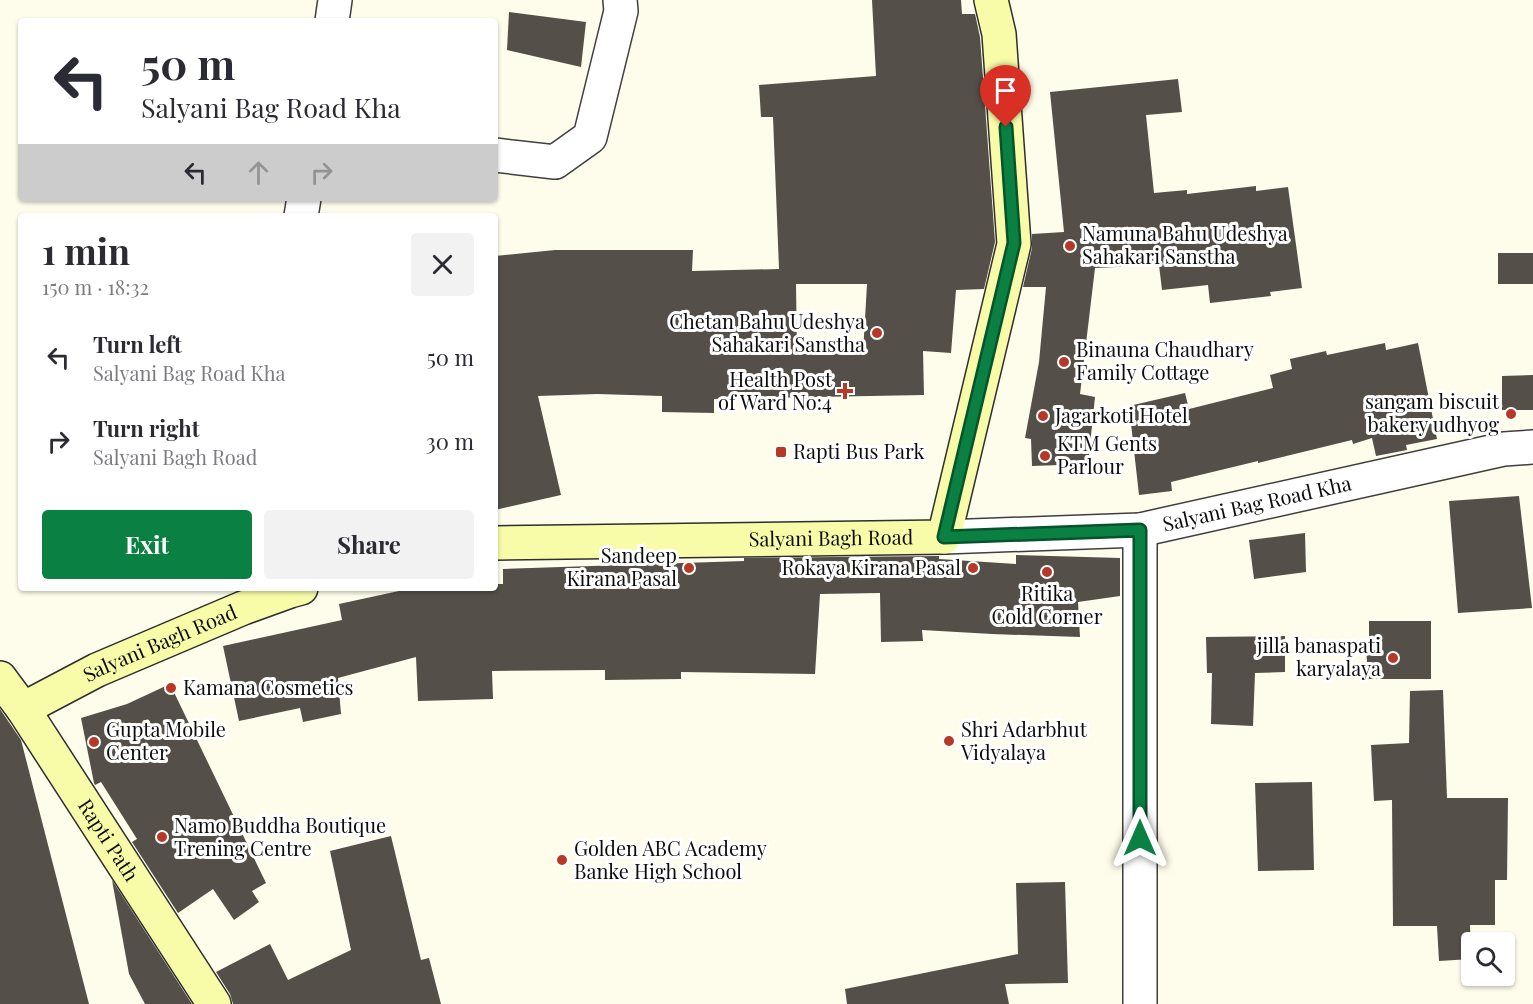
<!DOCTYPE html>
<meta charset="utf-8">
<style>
:root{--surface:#fff;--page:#f2f2f3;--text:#2b2b33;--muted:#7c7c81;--accent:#0b8043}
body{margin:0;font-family:"Playfair Display",serif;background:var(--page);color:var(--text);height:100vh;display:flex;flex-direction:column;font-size:22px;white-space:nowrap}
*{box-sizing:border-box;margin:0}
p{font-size:20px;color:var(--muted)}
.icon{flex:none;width:33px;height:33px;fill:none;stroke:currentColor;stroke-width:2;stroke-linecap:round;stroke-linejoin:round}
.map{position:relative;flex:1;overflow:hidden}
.panel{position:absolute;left:18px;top:213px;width:480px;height:378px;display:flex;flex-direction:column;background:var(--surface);border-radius:6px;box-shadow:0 2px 4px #0004}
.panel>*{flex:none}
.hud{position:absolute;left:18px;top:18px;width:480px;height:183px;border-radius:6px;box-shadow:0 2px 4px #0004;background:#fff;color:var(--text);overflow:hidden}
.buttons{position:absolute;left:1461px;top:932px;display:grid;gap:12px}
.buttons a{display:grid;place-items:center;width:54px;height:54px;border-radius:6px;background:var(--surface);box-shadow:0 2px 4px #0004;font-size:30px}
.pin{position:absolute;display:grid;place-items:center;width:51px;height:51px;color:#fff;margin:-62px -26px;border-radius:50% 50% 50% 0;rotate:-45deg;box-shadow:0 0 6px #0007}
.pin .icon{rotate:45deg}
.me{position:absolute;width:66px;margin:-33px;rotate:0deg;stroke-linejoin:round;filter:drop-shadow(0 0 4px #0008)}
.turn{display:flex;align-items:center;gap:21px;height:126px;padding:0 24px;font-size:27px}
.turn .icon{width:78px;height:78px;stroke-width:2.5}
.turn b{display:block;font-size:42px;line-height:51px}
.lanes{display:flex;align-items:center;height:57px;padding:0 24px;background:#0003;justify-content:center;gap:30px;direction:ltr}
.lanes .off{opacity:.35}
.round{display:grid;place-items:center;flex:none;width:63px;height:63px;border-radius:6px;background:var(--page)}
.head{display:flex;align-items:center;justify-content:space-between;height:102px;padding:0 24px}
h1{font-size:36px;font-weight:700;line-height:45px}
.cta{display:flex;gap:12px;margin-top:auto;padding:12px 24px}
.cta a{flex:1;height:69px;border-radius:6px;background:var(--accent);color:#fff;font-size:24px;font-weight:700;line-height:69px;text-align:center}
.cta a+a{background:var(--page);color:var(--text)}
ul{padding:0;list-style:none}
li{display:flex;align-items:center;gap:18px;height:84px;padding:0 24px}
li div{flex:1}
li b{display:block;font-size:22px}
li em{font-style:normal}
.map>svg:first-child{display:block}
</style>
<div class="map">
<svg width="1533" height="1004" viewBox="0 0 1533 1004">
<rect width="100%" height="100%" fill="#fefdeb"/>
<g fill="#544f48" fill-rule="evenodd">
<path d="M872 0H961L962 14H975L980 37 995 242 984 289 956 290 951 353 923 351 924 395 714 399V413L662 412V396L597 394 538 396 561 495 495 510V256L555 250H693L692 271 779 269 773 117H761L759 85 876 76ZM796 284H867L863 353 797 354Z"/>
<polygon points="509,12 586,22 581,67 507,50"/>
<polygon points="1178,79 1182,112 1146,115 1154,193 1187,190 1187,194 1256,186 1256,191 1288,187 1302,288 1270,292 1271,296 1210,303 1208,285 1162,290 1159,265 1095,268 1080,394 1095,397 1088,464 1032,466 1031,439 1025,438 1039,362 1046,287 1023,287 1032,248 1032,234 1064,232 1050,92"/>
<rect x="1498" y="253" width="35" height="31"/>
<polygon points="1385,343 1386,350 1418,343 1437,439 1406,445 1407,450 1376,456 1372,438 1353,444 1352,440 1258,463 1258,461 1171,482 1172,491 1139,495 1129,406 1185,393 1189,409 1273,388 1270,375 1292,369 1290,359 1326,351 1327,355"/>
<polygon points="1533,375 1533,410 1502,410 1502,376"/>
<polygon points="1519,496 1532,608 1458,613 1449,501"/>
<polygon points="1305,533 1306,572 1254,579 1249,540"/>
<polygon points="1016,555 1120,558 1120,596 1078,602 1080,637 992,634 922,630 923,641 881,642 880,593 820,594 815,674 681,672 681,679 605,680 605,670 492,671 493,699 418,701 416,657 338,678 341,714 303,722 300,708 239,721 223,646 342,620 339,604 408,589 495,588 495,584 503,584 503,569 744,561 744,558 939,556 939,559 1016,564"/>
<polygon points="1369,621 1431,621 1431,679 1368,679 1366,646 1369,646"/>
<polygon points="1285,636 1285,672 1255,673 1253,726 1211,724 1212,673 1207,673 1206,637"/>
<polygon points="170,684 266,883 252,891 259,902 234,920 213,889 178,913 132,842 137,839 101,782 95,785 94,783 81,718 127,704"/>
<polygon points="1443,690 1447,798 1508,798 1507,880 1495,880 1495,925 1470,925 1471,959 1439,961 1437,926 1393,926 1392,800 1374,801 1371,745 1409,743 1410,691"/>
<polygon points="0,709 21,740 89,1004 0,1004"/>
<polygon points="1312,782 1314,870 1258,871 1255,783"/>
<polygon points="391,836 421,960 429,958 441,1004 233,1004 230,994 216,972 270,944 288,980 351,950 330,851"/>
<polygon points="112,880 192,1004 145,1004 129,974"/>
<polygon points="1065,882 1068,983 1005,984 1009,1004 847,1004 845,989 1018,954 1016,883"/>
</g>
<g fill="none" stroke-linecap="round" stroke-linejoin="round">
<defs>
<g id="street">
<polyline points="332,21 335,0"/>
<polyline points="495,155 555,162 590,137 621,11 620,0"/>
<polyline points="301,216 304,198"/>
<path id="s1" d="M944 537 1140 530 1504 449 1533 447"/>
<polyline points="1140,1004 1140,530"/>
</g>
<g id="secondary">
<path id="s2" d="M495 543 944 537 1014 244 999 34 991 0"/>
<path id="s3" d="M0 678 23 709 214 1004"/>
<path id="s4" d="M23 709 97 670 243 608 290 591 301 588"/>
</g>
</defs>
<use href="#street" stroke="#3f3f3f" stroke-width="36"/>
<use href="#secondary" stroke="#2e2e2e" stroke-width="36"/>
<use href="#street" stroke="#fff" stroke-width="33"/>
<use href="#secondary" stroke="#f8fca8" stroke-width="33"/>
</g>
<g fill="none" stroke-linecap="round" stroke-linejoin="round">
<defs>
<polyline id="route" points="1006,127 1014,243 944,537 1140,530 1140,838"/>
</defs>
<use href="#route" stroke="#07532c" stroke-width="15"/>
<use href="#route" stroke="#0b8043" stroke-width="10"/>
</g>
<g fill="#b63829" stroke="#fff" stroke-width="2">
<circle cx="1070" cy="246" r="6"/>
<circle cx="877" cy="333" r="6"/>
<circle cx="1064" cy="362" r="6"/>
<path d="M842 382h6v6h6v6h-6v6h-6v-6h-6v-6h6z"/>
<circle cx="1511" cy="414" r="6"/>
<circle cx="1043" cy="416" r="6"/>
<rect x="775" y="446" width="12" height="12" rx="3"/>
<circle cx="1045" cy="456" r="6"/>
<circle cx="689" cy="568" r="6"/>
<circle cx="973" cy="568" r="6"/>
<circle cx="1047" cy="572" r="6"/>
<circle cx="1393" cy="658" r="6"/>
<circle cx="171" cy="688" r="6"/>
<circle cx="949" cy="741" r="6"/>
<circle cx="94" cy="742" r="6"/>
<circle cx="162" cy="837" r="6"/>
<circle cx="562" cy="860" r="6"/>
</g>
<g text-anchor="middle" stroke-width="6" stroke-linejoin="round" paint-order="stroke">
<g font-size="20" fill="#0c0c0c" stroke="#fff" text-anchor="start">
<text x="1082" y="241">Namuna Bahu Udeshya<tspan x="1082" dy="23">Sahakari Sanstha</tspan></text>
<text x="865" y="329" text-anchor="end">Chetan Bahu Udeshya<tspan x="865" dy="23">Sahakari Sanstha</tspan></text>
<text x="1076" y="357">Binauna Chaudhary<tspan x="1076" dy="23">Family Cottage</tspan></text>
<text x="832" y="387" text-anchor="end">Health Post<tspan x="832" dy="23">of Ward No:4</tspan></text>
<text x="1499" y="409" text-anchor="end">sangam biscuit<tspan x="1499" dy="23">bakery udhyog</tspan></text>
<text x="1055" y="423">Jagarkoti Hotel</text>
<text x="1057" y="451">KTM Gents<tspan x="1057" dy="23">Parlour</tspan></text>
<text x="793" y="459">Rapti Bus Park</text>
<text x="677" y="563" text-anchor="end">Sandeep<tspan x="677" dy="23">Kirana Pasal</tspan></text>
<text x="961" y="575" text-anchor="end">Rokaya Kirana Pasal</text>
<text x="1047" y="601" text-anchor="middle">Ritika<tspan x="1047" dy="23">Cold Corner</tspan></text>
<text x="1381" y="653" text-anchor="end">jilla banaspati<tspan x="1381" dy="23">karyalaya</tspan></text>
<text x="183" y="695">Kamana Cosmetics</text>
<text x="106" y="737">Gupta Mobile<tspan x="106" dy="23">Center</tspan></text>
<text x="961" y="737">Shri Adarbhut<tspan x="961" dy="23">Vidyalaya</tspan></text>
<text x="174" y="833">Namo Buddha Boutique<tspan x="174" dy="23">Trening Centre</tspan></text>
<text x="574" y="856">Golden ABC Academy<tspan x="574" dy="23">Banke High School</tspan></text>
</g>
<g font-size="20" fill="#0c0c0c" stroke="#fff">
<text dy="7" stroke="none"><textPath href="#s1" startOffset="316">Salyani Bag Road Kha</textPath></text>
<text dy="7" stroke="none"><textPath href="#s2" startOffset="336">Salyani Bagh Road</textPath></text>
<text dy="7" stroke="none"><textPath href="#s4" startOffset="152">Salyani Bagh Road</textPath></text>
<text dy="7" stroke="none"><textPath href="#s3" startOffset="195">Rapti Path</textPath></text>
</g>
</g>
</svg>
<div class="buttons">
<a><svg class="icon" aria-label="search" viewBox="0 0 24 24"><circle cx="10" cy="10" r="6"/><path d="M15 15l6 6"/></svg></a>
</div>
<div class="pin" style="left:1006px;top:127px;background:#d93025"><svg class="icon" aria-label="arrive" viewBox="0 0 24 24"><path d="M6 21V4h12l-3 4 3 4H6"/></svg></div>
<svg class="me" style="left:1140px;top:838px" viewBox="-20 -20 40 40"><path d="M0-17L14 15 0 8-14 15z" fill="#0b8043" stroke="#fff" stroke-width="4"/></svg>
<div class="hud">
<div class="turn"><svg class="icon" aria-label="left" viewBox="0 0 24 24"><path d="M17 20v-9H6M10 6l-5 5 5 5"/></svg><div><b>50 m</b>Salyani Bag Road Kha</div></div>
<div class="lanes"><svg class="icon" aria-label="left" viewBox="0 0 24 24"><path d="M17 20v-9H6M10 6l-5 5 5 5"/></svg><svg class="icon off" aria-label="ahead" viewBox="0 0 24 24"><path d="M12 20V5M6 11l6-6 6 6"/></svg><svg class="icon off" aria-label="right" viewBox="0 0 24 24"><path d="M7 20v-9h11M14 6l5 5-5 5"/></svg></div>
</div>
<section class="panel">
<div class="head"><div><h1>1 min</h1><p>150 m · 18:32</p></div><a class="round"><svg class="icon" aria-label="close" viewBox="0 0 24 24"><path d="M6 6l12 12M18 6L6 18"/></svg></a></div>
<ul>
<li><svg class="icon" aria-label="left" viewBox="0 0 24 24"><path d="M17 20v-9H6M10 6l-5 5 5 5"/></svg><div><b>Turn left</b><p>Salyani Bag Road Kha</p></div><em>50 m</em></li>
<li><svg class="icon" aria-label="right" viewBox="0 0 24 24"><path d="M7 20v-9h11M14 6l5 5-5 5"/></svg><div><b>Turn right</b><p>Salyani Bagh Road</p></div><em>30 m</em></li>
</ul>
<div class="cta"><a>Exit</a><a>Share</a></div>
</section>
</div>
